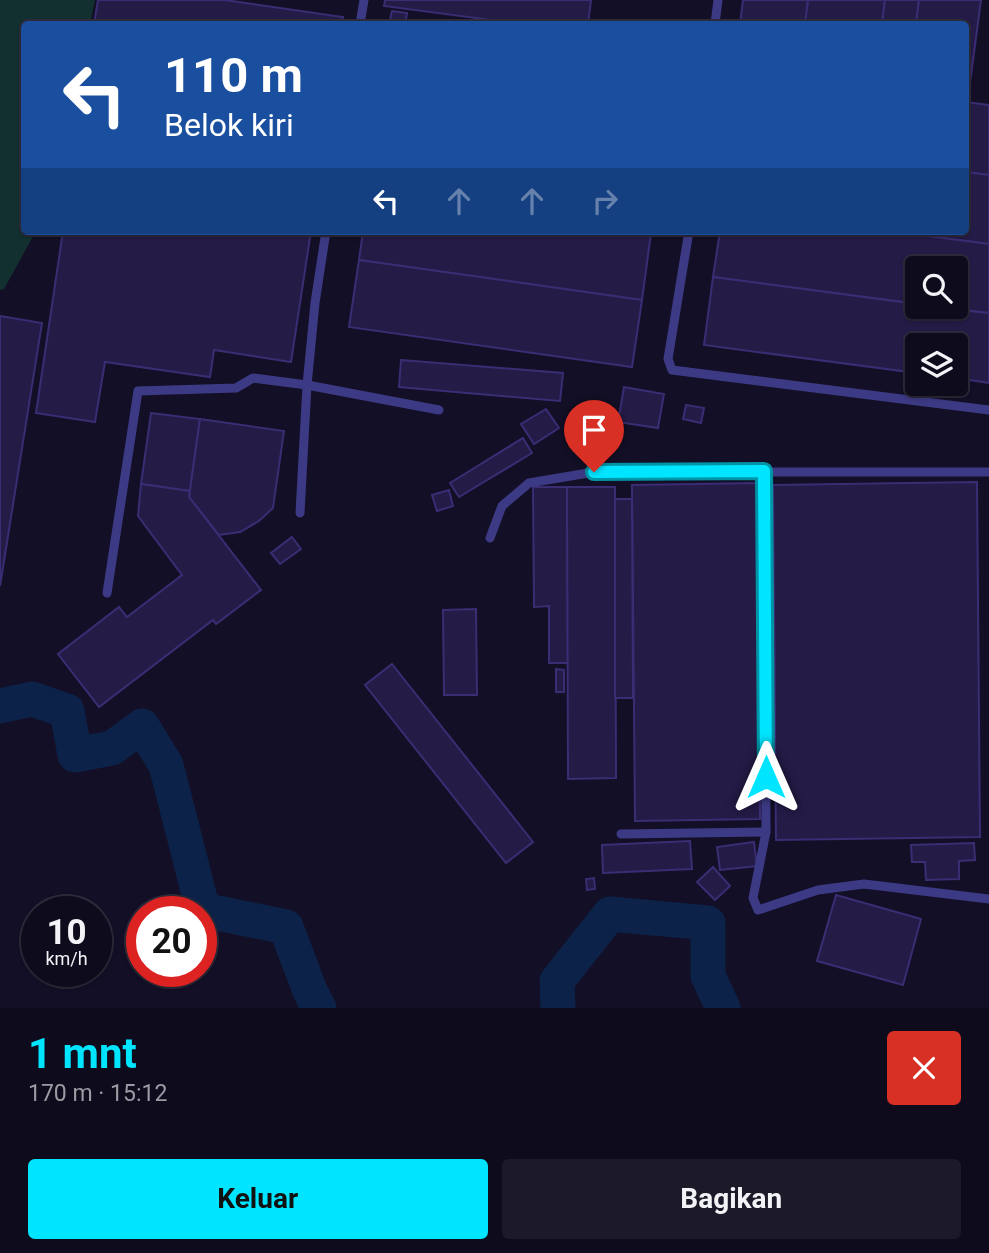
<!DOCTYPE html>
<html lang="id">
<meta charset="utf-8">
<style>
:root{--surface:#0e0b1c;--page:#1c1929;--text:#f1f3f6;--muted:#9b9ba3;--line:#2e2b3b;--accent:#00e5ff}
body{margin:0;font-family:Roboto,sans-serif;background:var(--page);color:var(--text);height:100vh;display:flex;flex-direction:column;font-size:26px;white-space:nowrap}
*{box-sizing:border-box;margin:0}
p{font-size:23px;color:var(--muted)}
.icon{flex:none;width:38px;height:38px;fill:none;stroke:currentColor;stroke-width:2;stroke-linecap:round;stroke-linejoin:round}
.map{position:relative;height:1008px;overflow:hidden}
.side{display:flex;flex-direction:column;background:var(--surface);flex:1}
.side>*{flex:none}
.guide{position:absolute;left:21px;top:21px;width:948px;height:214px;border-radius:7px;box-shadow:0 2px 5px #0004,0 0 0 2px var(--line);background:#1a4fa0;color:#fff;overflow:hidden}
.controls{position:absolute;left:905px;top:256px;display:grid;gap:14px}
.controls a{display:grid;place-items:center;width:63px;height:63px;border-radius:7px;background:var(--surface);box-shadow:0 2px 5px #0004,0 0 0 2px var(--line);font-size:35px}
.speed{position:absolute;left:21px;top:896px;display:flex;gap:14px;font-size:35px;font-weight:700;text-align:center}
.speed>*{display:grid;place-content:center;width:91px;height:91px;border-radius:50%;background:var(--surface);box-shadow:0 2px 5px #0004,0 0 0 2px var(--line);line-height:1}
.speed small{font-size:18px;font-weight:400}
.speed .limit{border:10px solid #d22;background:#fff;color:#111}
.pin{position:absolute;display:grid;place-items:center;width:60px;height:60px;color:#fff;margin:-72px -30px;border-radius:50% 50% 50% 0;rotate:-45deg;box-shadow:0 0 7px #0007}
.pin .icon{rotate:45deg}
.me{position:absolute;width:77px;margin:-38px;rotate:0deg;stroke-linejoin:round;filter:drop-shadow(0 0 5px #0008)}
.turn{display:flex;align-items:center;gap:24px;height:147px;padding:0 28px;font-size:32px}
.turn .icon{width:91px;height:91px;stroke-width:2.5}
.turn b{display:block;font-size:49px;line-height:60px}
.lanes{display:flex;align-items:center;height:66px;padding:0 28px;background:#0003;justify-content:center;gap:35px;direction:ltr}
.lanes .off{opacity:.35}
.round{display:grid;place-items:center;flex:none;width:74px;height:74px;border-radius:7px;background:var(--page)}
.summary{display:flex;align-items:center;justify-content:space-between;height:119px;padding:0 28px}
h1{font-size:42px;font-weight:700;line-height:52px;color:var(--accent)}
.action{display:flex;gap:14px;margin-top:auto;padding:14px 28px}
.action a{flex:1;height:80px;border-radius:7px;background:var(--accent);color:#111;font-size:28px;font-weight:700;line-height:80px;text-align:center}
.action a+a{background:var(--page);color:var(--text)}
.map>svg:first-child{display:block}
</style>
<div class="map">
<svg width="989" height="1008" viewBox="0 0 989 1008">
<rect width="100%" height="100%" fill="#130f26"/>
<polygon fill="#12302f" points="0,0 95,0 90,24 24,24 24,231 36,231 4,289 0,290"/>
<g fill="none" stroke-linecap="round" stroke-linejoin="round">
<g stroke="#0c2248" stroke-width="35">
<polyline points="0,706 32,699 67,711 75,755 112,748 142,726 166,765 203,910 286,927 310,991 319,1008"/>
<polyline points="558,1008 557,981 610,914 708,923 708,976 723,1008"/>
</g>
</g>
<g fill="#241b47" stroke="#3b2d73" stroke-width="2">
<polygon points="98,0 225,0 343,17 342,24 94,24"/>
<polygon points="385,0 591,0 588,24 522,24 384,6"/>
<polygon points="743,0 808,0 805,24 740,24"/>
<polygon points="808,0 885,0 882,24 805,24"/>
<polygon points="885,0 919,0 916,24 882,24"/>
<polygon points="919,0 981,0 968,98 966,24 916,24"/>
<polygon points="392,11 407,13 405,24 389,24"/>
<polygon points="966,102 989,105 989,175 966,172"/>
<polygon points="966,172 989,175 989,244 889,231 966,231"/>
<polygon points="63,231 311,231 291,362 214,350 210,377 105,362 95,422 36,413"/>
<polygon points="363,231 636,231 651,233 642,300 359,260"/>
<polygon points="720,231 889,231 989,244 989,313 934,306 956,306 956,268 917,268 917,304 713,277"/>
<polygon points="359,260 642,300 632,367 349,327"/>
<polygon points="713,277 917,304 917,306 989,313 989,383 956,378 956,345 917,345 917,373 704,345"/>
<polygon points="0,316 42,323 0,586"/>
<polygon points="401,360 563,373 560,401 399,387"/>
<polygon points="624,387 664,394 658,428 618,422"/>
<polygon points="686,405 704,408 701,423 683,419"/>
<polygon points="546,409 559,428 534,444 521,424"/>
<polygon points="151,413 200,419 190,491 141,484"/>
<polygon points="200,419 284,431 273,508 259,521 240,532 219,535 189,497"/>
<polygon points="523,438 532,453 459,497 450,483"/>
<polygon points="977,482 980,837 776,840 773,485"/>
<polygon points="758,483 760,819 635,821 632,485"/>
<polygon points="141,484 190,491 189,497 261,590 216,624 213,620 99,707 58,654 119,607 127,617 182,575 138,516"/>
<polygon points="533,487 567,487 568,663 549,663 549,606 534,607"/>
<polygon points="567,487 615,487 616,778 568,779"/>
<polygon points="449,490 453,506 437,511 432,495"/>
<polygon points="615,499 632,499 633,698 615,698"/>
<polygon points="292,537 301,549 280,564 271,553"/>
<polygon points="476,609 477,695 444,695 443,610"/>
<polygon points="392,664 533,842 506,863 365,685"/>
<polygon points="556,669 564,670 564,692 556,692"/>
<polygon points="690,841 692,869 603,873 602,845"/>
<polygon points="754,842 757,866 720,870 717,847"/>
<polygon points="974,843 975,860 959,861 959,879 926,880 925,862 912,862 911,845"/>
<polygon points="713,867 730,886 715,900 697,882"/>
<polygon points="594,878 595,889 587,890 586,879"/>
<polygon points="836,895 921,919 903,985 817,961"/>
</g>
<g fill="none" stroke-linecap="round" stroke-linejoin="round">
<g stroke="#3d3a85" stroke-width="9">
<polyline points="360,24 364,0"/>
<polyline points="715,24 718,0"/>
<polyline points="689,231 668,359 672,370 989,410"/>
<polyline points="764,471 766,832 753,898 758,910 818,890 864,884 989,899"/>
<polyline points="300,513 307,385 439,410"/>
<polyline points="490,538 502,506 529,483 594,472 989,472"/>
<polyline points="107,593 138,391 236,388 253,378 307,385 315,303 326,231"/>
<polyline points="621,834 766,832"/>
</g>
</g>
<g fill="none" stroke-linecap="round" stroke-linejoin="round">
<defs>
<polyline id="route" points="594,472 764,471 766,777"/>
</defs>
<use href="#route" stroke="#0095a6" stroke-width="18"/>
<use href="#route" stroke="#00e5ff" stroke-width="12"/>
</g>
</svg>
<div class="controls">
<a><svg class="icon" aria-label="search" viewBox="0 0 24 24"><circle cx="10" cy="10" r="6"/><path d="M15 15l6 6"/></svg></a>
<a><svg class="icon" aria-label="layers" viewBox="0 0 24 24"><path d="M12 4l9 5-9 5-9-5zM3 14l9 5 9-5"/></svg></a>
</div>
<div class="speed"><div>10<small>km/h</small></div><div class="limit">20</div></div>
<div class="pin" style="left:594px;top:472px;background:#d93025"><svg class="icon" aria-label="arrive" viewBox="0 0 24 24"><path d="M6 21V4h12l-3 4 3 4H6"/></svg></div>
<svg class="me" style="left:766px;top:777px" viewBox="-20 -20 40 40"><path d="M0-17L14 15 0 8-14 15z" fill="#00e5ff" stroke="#fff" stroke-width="4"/></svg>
<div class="guide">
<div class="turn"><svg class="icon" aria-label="left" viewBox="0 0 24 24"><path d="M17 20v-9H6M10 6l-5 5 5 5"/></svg><div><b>110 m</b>Belok kiri</div></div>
<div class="lanes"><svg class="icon" aria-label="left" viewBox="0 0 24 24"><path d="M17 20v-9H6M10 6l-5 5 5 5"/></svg><svg class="icon off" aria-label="ahead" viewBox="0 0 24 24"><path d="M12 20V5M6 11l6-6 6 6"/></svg><svg class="icon off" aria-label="ahead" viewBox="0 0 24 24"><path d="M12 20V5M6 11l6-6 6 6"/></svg><svg class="icon off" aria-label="right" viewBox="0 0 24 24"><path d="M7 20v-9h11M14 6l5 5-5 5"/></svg></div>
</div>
</div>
<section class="side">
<div class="summary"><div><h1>1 mnt</h1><p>170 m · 15:12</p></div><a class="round" style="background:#d93025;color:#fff"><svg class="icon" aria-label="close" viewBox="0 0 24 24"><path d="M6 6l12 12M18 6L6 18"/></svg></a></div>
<div class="action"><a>Keluar</a><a>Bagikan</a></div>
</section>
